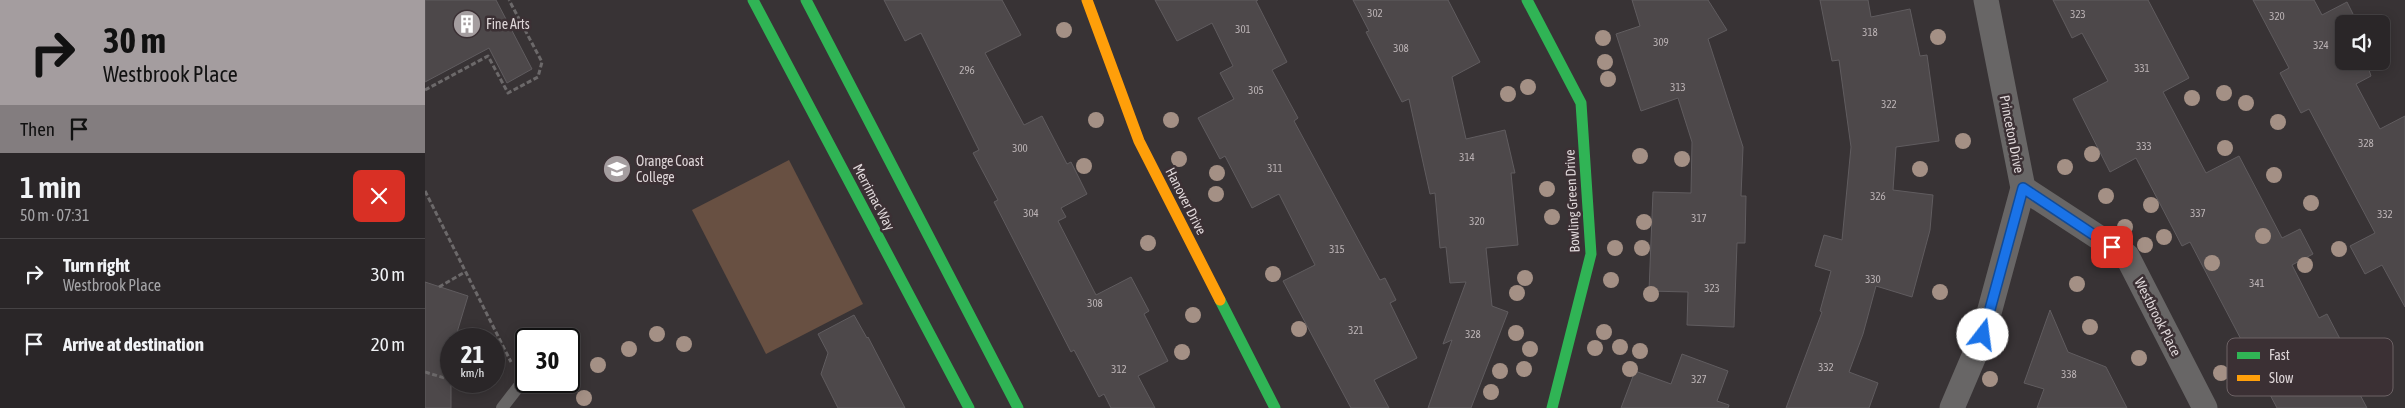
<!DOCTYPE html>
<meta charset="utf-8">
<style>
:root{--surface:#2a2628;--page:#363234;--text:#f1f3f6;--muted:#a5a5a8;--line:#464345}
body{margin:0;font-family:"Asap Condensed",sans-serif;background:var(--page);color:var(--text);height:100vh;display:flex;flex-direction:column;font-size:19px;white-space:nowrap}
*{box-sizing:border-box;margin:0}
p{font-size:16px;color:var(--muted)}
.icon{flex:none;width:28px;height:28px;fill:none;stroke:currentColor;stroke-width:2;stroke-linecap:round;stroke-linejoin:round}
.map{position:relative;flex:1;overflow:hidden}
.panel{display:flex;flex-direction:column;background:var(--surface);width:425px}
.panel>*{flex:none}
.banner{background:#a49d9f;color:#111;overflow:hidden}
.controls{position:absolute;left:1910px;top:15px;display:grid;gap:10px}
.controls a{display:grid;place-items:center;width:55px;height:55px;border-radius:8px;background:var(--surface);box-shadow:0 2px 12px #0003,0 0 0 1px var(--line);font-size:25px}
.speed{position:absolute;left:15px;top:328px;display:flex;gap:10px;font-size:25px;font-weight:700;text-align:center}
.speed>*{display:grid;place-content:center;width:65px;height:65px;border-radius:50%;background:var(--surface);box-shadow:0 2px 12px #0003,0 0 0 1px var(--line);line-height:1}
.speed small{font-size:12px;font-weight:400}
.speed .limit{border:2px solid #111;border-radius:8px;background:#fff;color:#111}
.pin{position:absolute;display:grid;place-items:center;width:42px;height:42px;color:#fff;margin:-21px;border-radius:10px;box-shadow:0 2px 8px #0006}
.me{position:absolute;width:55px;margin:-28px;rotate:15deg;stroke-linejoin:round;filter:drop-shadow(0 0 4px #0008)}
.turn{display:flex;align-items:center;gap:18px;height:105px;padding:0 20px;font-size:22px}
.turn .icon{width:65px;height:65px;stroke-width:2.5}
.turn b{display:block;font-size:35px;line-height:42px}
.then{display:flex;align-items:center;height:48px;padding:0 20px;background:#0003;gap:10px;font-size:19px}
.round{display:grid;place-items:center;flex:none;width:52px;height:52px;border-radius:8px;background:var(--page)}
.overview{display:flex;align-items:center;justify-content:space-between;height:85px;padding:0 20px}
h1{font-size:30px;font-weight:600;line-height:38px}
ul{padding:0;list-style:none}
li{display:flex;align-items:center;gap:15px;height:70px;padding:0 20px;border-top:1px solid var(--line)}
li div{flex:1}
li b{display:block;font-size:19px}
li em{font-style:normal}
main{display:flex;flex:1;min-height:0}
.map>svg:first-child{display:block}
</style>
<main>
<section class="panel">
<div class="banner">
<div class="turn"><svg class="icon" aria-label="right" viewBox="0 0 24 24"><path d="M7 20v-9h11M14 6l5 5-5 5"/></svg><div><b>30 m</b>Westbrook Place</div></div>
<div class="then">Then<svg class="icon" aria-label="arrive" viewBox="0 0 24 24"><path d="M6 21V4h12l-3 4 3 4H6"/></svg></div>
</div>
<div class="overview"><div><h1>1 min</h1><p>50 m · 07:31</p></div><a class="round" style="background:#d93025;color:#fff"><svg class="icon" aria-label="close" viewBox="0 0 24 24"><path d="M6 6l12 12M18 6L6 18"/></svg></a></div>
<ul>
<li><svg class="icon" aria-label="right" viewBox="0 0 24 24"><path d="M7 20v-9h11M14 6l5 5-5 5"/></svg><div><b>Turn right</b><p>Westbrook Place</p></div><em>30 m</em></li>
<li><svg class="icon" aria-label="arrive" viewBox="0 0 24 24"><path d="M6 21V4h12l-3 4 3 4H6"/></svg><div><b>Arrive at destination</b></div><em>20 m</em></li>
</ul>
</section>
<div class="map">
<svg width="1980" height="408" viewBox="0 0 1980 408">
<rect width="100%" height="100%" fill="#383335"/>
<polygon fill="#685042" points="364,160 438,304 341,354 267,210"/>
<g fill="#4d484a" stroke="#605c5f">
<polygon points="0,0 71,0 107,69 82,83 64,48 0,82"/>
<polygon points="459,0 577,0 596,35 560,53 599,125 617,116 642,164 646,162 662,194 636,208 641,217 633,221 671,295 706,277 724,311 719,314 743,361 713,376 730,408 686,408 679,394 674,397 649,350 646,352 569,202 573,200 548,153 554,150 496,33 480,41"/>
<polygon points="730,0 833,0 831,1 862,62 847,70 873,118 869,121 955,280 960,278 971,300 965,303 992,358 949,380 964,408 926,408 858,281 890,265 854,194 827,208 800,156 795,159 773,118 809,99 795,73 808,66 787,23 752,41"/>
<polygon points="928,0 1023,0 1055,62 1027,77 1041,139 1080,130 1090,173 1086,173 1093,245 1061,248 1067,306 1083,312 1046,408 1003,408 1027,340 1018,344 1041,282 1025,283 1021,247 1015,248 1010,193 1005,194 984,99 977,102 941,32 944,31"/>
<polygon points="1207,0 1283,0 1302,30 1283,39 1318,147 1316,196 1321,196 1320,243 1312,243 1309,327 1262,325 1263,292 1224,291 1228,192 1266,193 1267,142 1253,98 1216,111 1191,34 1215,26"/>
<polygon points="1395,0 1443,0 1446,17 1485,9 1495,56 1502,55 1514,141 1471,147 1468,190 1508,195 1505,230 1487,297 1451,286 1438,334 1424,372 1453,383 1444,408 1361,408 1397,312 1395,311 1406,271 1390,266 1399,235 1417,240 1426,147 1414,60 1407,61"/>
<polygon points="1628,0 1723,0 1764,78 1738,92 1781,173 1814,156 1857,238 1875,229 1888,254 1867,265 1894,318 1902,314 1938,383 1931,387 1942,408 1852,408 1765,242 1757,246 1711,158 1685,172 1648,99 1683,81 1657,33 1647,38"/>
<polygon points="1828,0 1889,0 1897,15 1922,2 1933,24 1919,24 1919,61 1953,61 1955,65 1944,70 1946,76 1931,84 1955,129 1980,116 1980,307 1957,265 1940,274 1925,246 1950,233 1884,109 1876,113 1855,73 1864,68"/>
<polygon points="0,282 43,296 30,339 26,339 26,408 0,408"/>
<polygon points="1625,310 1643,352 1681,367 1702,408 1612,408 1619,389 1599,383"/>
<polygon points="429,315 442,338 443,337 480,408 413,408 396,374 403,353 393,334"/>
<polygon points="1257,354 1303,371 1292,401 1304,405 1303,408 1196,408 1210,371 1246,384"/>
</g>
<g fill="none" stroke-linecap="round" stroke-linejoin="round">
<g stroke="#6c696a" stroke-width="3" stroke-dasharray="5 2.5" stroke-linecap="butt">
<polyline points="0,90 63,56 83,93 113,77 117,62 84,0"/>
<polyline points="0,191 86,362"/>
<polyline points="14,287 40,272"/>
<polyline points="0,372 26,380"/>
<polyline points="30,381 49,387 59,381"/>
</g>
<polyline stroke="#686666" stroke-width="12" points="77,408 101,377"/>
<g stroke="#686666" stroke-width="25">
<polyline points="1598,188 1702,256 1780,408"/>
<polyline points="1527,408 1558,335 1598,188 1561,0"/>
</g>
<g stroke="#30b455" stroke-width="11">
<polyline points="328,0 544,408"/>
<polyline points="381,0 593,408"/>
<polyline points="1102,0 1156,103 1166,254 1127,408"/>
<polyline points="795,300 850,408"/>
</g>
<polyline stroke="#ff9f0a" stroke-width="11" points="662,0 714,141 795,300"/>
</g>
<g fill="#a49085">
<circle cx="639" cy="30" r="8"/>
<circle cx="1513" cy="37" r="8"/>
<circle cx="1178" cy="38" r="8"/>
<circle cx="1180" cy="62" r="8"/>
<circle cx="1183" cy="79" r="8"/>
<circle cx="1103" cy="87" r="8"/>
<circle cx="1799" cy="93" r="8"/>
<circle cx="1083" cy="94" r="8"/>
<circle cx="1767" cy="98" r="8"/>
<circle cx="1821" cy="103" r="8"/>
<circle cx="671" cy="120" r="8"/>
<circle cx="746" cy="120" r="8"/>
<circle cx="1853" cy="122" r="8"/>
<circle cx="1538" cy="141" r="8"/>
<circle cx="1800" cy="148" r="8"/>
<circle cx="1667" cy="154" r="8"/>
<circle cx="1215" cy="156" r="8"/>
<circle cx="754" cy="159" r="8"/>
<circle cx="1257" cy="159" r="8"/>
<circle cx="659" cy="166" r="8"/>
<circle cx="1640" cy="167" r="8"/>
<circle cx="1495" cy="169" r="8"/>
<circle cx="792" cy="173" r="8"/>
<circle cx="1849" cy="175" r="8"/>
<circle cx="1122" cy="189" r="8"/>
<circle cx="791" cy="194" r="8"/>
<circle cx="1681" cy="196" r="8"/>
<circle cx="1886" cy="203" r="8"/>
<circle cx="1726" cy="205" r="8"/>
<circle cx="1127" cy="217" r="8"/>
<circle cx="1219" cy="222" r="8"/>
<circle cx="1700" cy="227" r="8"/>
<circle cx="1838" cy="236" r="8"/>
<circle cx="1739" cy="237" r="8"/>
<circle cx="723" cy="243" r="8"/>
<circle cx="1720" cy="245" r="8"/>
<circle cx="1190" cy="248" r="8"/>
<circle cx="1217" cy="248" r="8"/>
<circle cx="1914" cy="249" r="8"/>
<circle cx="1787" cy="263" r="8"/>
<circle cx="1880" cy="265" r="8"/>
<circle cx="848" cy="274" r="8"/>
<circle cx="1100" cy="278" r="8"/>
<circle cx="1186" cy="280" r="8"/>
<circle cx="1652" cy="284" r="8"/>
<circle cx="1515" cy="292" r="8"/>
<circle cx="1092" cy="293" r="8"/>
<circle cx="1226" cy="294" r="8"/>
<circle cx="768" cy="315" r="8"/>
<circle cx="1665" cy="327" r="8"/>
<circle cx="874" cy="329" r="8"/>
<circle cx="1179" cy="332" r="8"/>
<circle cx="1091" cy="333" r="8"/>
<circle cx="232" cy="334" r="8"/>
<circle cx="259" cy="344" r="8"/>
<circle cx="1195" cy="347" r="8"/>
<circle cx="1170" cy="348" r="8"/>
<circle cx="204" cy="349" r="8"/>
<circle cx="1105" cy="349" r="8"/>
<circle cx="1215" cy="351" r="8"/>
<circle cx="757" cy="352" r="8"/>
<circle cx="1714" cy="358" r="8"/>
<circle cx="173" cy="365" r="8"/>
<circle cx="1099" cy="369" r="8"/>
<circle cx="1205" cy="369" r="8"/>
<circle cx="1075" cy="371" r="8"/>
<circle cx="1796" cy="373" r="8"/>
<circle cx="1565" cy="379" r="8"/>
<circle cx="1066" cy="392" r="8"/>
<circle cx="159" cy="398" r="8"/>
</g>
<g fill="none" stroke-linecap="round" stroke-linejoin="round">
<defs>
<polyline id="route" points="1558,335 1598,188 1687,247"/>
</defs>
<use href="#route" stroke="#114b97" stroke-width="12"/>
<use href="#route" stroke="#1a73e8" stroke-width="9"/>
</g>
<defs>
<symbol id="building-disc" viewBox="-11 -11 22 22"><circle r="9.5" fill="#a49d9f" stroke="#3b3034"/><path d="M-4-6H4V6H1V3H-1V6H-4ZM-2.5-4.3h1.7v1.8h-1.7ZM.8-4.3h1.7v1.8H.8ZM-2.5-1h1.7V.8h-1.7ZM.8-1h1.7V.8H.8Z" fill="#fff"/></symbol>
<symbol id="university-disc" viewBox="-11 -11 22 22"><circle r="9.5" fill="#a49d9f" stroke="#3b3034"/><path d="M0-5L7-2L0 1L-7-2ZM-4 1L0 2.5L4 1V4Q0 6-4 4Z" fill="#fff"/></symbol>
</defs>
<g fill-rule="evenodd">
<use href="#building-disc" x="26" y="8" width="32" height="32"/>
<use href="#university-disc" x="176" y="153" width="32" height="32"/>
</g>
<g text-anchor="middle" stroke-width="5" stroke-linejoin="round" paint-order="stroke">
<g font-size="11" fill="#bab2b4">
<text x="950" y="17">302</text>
<text x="1653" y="18">323</text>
<text x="1852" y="20">320</text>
<text x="818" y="33">301</text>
<text x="1445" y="36">318</text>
<text x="1236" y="46">309</text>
<text x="1896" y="49">324</text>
<text x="976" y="52">308</text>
<text x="1717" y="72">331</text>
<text x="542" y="74">296</text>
<text x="1253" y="91">313</text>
<text x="831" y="94">305</text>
<text x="1464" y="108">322</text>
<text x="1941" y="147">328</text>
<text x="1719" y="150">333</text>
<text x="595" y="152">300</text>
<text x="1042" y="161">314</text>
<text x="850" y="172">311</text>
<text x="1453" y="200">326</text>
<text x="606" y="217">304</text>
<text x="1773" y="217">337</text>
<text x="1960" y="218">332</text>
<text x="1274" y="222">317</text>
<text x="1052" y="225">320</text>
<text x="912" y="253">315</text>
<text x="1448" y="283">330</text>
<text x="1832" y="287">341</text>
<text x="1287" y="292">323</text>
<text x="670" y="307">308</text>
<text x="931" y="334">321</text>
<text x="1048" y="338">328</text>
<text x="1401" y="371">332</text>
<text x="694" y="373">312</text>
<text x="1644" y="378">338</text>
<text x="1274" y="383">327</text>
</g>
<g font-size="14" fill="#ded6d8" stroke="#3b3034" text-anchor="start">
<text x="61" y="29">Fine Arts</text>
<text x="211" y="166">Orange Coast<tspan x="211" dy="16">College</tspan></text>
</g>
<g font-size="14" fill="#ded6d8" stroke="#3b3034">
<text transform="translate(1587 134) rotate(79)" y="5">Princeton Drive</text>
<text transform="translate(449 197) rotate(62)" y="5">Merrimac Way</text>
<text transform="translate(761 201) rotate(63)" y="5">Hanover Drive</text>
<text transform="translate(1147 201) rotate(-93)" y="5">Bowling Green Drive</text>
<text transform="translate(1733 317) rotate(63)" y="5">Westbrook Place</text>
</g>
</g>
<rect x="1802" y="338" width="166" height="58" rx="8" fill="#3b3034" stroke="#6c6265" stroke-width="1"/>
<rect x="1812" y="352" width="23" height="7" fill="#30b455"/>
<rect x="1812" y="375" width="23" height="6" fill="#ff9f0a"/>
<g font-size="14" fill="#ded6d8">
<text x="1844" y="360">Fast</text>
<text x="1844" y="383">Slow</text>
</g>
</svg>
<div class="controls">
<a><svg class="icon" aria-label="sound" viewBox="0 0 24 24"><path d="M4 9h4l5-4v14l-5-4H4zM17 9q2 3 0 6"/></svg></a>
</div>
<div class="speed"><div>21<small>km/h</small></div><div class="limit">30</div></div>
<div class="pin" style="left:1687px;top:247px;background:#d93025"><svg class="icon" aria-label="arrive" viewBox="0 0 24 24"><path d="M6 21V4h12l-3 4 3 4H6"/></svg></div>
<svg class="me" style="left:1558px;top:335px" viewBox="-20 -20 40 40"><circle r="19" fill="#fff"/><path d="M0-13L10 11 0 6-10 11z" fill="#1a73e8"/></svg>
</div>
</main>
